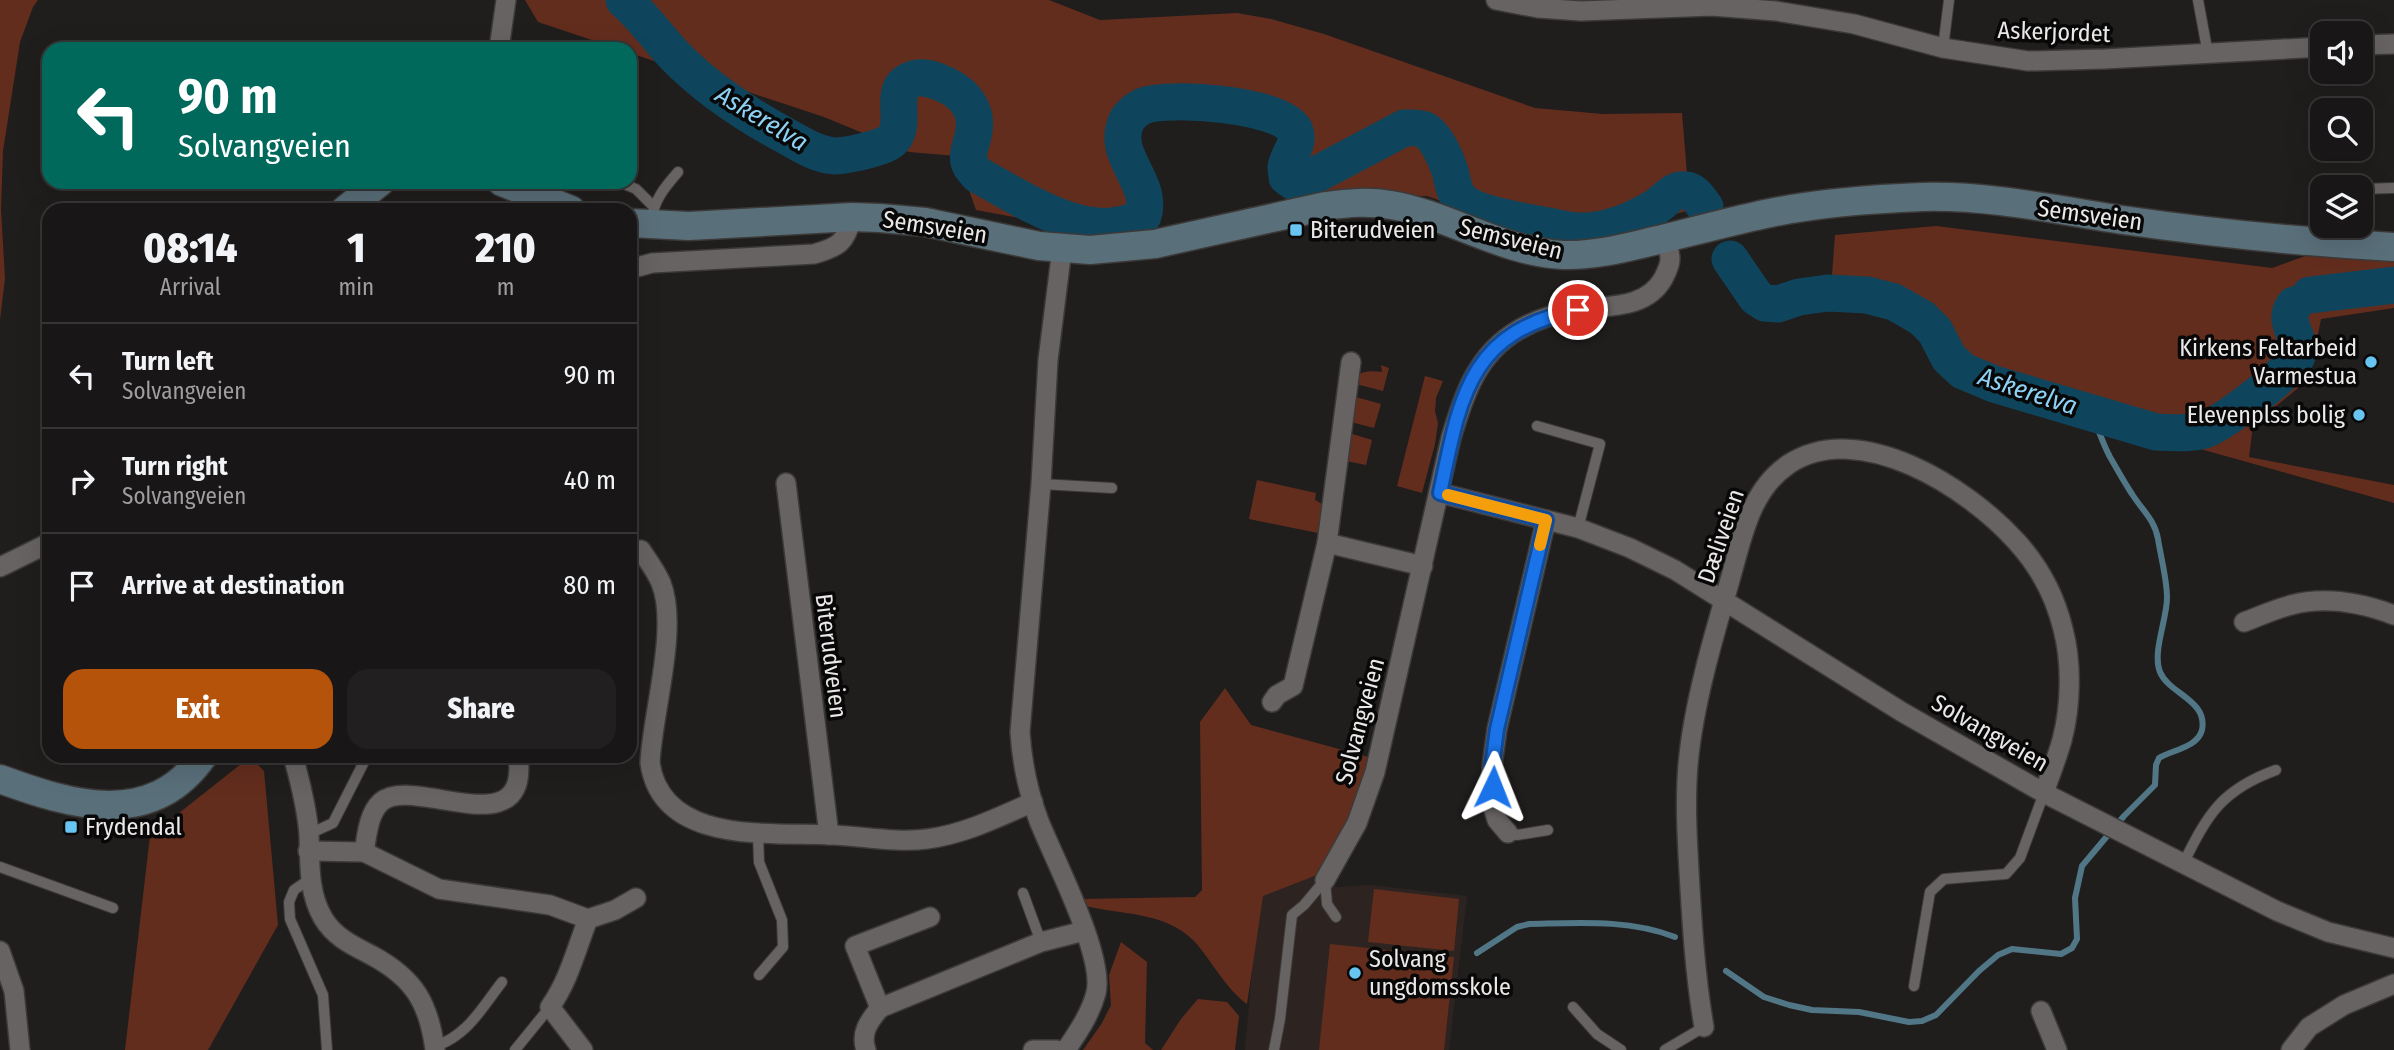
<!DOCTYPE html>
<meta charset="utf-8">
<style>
:root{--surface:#181616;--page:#211f1f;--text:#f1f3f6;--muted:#9f9fa1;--line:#363535;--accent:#b45309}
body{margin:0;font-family:"Fira Sans Condensed",sans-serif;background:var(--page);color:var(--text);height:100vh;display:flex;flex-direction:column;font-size:26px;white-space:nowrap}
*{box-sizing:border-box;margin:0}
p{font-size:23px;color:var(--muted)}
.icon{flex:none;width:38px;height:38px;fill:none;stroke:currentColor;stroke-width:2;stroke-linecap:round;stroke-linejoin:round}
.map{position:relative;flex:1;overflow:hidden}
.panel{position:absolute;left:42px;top:203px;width:595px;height:560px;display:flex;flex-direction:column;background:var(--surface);border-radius:21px;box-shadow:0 7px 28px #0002,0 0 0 2px var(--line)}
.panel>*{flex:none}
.top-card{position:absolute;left:42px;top:42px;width:595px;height:147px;border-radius:21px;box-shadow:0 7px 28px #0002,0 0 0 2px var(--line);background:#00695c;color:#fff;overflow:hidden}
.tools{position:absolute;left:2310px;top:21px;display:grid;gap:14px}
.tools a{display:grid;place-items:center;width:63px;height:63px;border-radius:14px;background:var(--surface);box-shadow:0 7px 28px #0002,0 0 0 2px var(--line);font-size:35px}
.pin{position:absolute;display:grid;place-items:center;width:60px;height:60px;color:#fff;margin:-30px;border:4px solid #fff;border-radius:50%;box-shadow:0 2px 7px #0007}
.me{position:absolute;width:77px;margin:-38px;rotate:2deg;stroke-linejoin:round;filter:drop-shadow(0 0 5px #0008)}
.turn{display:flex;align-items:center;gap:24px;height:147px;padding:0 21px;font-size:32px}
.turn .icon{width:91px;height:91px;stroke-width:2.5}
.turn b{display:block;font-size:49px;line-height:60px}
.eta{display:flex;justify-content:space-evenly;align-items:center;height:119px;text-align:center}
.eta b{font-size:42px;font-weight:800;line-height:49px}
.primary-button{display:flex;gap:14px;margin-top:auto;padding:14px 21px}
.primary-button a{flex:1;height:80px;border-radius:21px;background:var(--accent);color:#fff;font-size:28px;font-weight:800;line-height:80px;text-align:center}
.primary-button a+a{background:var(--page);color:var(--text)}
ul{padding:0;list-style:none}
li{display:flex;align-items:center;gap:21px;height:105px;padding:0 21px;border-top:2px solid var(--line)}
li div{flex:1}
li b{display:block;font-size:26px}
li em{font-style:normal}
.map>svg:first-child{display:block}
</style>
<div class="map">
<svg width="2394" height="1050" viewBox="0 0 2394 1050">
<rect width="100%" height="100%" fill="#201d1d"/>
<polygon fill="#2d2421" points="1314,877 1336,887 1371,885 1467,896 1449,1050 1245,1050 1260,880"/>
<g fill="#632d1e">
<polygon points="0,0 38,0 33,7 20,42 3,151 1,210 5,278 0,320"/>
<path d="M525 0H1049L1100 20 1237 13 1271 19 1324 34 1535 108 1603 114 1682 113 1690 210 1593 237 1520 229 1427 196 1297 193C1293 187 1288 181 1287 174 1284 159 1302 143 1293 128 1275 101 1194 102 1165 104 1158 104 1149 103 1143 106 1136 109 1128 117 1125 124 1112 156 1154 184 1143 216L1062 226 976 210 957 156 909 152 824 117 630 53V49H619L538 22Z"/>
<polygon points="1936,226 2272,268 2305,256 2394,259 2394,308 2321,319 2309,379 2253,425 2249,457 2394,485 2394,503 1942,377 1913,305 1831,288 1835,235"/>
<path d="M1381 365 1389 368 1383 391 1352 383C1357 371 1369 370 1382 372Z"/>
<polygon points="1425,376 1443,381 1436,398 1435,411 1438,423 1435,444 1422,493 1397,486"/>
<polygon points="1352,396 1381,404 1374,428 1351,422"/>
<polygon points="1346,432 1372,440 1366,465 1346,461"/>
<polygon points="1257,480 1316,493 1315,500 1322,504 1318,533 1249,519"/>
<path d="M1225 688 1251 725 1372 758 1359 804 1317 875 1263 896 1247 1004C1225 988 1212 961 1194 941 1165 911 1119 915 1082 905L1080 899 1195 897 1202 890 1200 722Z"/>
<polygon points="255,762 264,771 278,925 208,1050 125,1050 150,836 241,764"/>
<polygon points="1374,889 1459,899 1454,951 1368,942"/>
<polygon points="1121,942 1147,962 1145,1043 1153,1050 1083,1050 1102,1023 1111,1005 1109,975"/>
<polygon points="1330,944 1454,957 1444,1050 1319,1050"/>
<polygon points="1198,999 1227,1002 1239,1016 1235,1050 1161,1050 1181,1019"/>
</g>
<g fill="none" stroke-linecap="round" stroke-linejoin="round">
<g stroke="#517686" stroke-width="6">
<path d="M1477 953 1517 927 1529 924C1578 923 1629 919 1675 937"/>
<path d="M1726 971 1764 997 1789 1005 1812 1010 1859 1012 1909 1022 1922 1021 1936 1015 1979 971 1998 955 2012 949 2061 954 2072 948 2077 939 2075 898 2082 866 2124 816 2155 785 2156 765 2159 758C2172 750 2198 747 2202 730 2208 700 2169 694 2160 672 2152 653 2167 619 2167 598 2167 579 2161 558 2158 539 2155 520 2142 510 2132 494 2124 482 2117 469 2110 457 2102 442 2098 427 2091 413"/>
</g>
<g stroke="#0f455c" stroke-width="37">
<path d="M624 0C643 16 657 37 674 55 707 89 745 114 786 136 801 144 817 155 835 156 845 156 884 148 891 141 910 124 886 90 911 80 921 75 936 80 946 85 967 95 979 113 973 136 971 145 967 153 969 162 970 167 975 171 978 175 1023 199 1092 248 1143 216 1154 184 1113 157 1125 125 1127 117 1135 110 1143 106 1166 96 1284 104 1295 131 1300 144 1288 155 1286 167 1286 170 1287 174 1287 177L1294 182 1304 181 1404 128C1411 128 1418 127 1425 130 1436 136 1446 159 1450 171 1453 181 1453 192 1461 200 1477 217 1539 223 1563 229 1594 236 1627 224 1654 208 1665 202 1672 188 1686 190 1695 191 1700 201 1705 207"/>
<path d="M1730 259 1756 297 1765 303 1778 304 1799 297 1828 293 1867 295 1894 302 1922 318 1935 331 1949 358 1963 371 1994 384 2156 432C2171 433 2189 434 2204 430 2221 425 2291 372 2297 356 2303 337 2281 323 2294 305"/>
<polyline points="2310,295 2394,285"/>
</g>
<defs>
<g id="lane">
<polyline points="2198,0 2208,54"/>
<polyline points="1943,48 1949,0"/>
<polyline points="619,182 636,189 653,206"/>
<polyline points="2361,189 2394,188"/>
<path d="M651 222C654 200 664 188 678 172"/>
<polyline points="1537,426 1600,444 1578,528"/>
<polyline points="1041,484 1112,488"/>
<polyline points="1508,833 1517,835 1548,830"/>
<polyline points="309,834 333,823 367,756"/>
<polyline points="758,834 759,862 782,920 783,947 759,975"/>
<path d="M2183 864C2208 814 2221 790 2276 770"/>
<polyline points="0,867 113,908"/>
<polyline points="310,879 294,890 289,902 290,919 323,995 327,1050"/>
<polyline points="1325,880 1327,904 1336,917"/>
<polyline points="1023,893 1041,942"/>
<polyline points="1914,986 1930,892 1944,879 2006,874 2020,858 2044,793"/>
<polyline points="1573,1007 1597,1034 1621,1050"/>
<path d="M434 1047C468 1035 481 1009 502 982"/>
<polyline points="515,1050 550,1007"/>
<polyline points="1274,1050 1280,1019 1292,915 1304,905 1325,880"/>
<polyline points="1665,1050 1704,1027"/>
</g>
<g id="street">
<polyline points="1496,0 1538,8 1581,11 1712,6 1776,11 1854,24 1943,48 2028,61 2105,59 2322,47"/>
<polyline points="2361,45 2394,44"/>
<polyline points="499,49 506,0"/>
<path d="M1062 249 1048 360 1041 484 1020 732C1022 762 1028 792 1039 821 1054 859 1105 956 1096 993 1090 1015 1078 1032 1066 1050"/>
<path d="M630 269 652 263 814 254C839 247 846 242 852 217"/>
<polyline points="786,483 829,835"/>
<polyline points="1440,493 1578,528 1630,548 1675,570 1902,712 2044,793 2277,911 2328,932 2394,948"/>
<polyline points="1327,543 1423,566"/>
<path d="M641 550C648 561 656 571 661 583 679 628 652 714 650 763 662 845 770 832 831 835 862 836 896 843 927 839 965 834 999 817 1033 802"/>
<polyline points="0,567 49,543"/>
<path d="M2244 622C2260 616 2275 609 2291 605 2325 596 2362 603 2394 615"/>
<polyline points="1272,702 1277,695 1293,686 1327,543 1351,362"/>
<path d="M293 756C300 781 307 808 309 835 310 863 308 892 323 918 335 938 354 946 373 956 415 979 429 1004 435 1050"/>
<polyline points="1508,833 1497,820 1493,807 1492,766 1497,729 1546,520"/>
<polyline points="308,851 364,852 439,889 550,905 588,919 615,910 636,898"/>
<path d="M364 852C367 836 368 814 381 802 413 774 530 849 518 756"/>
<path d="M1325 880 1357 823 1375 772 1451 438C1463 398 1475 359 1512 334 1531 321 1553 314 1576 310 1606 305 1645 310 1663 279 1666 273 1670 266 1670 259 1670 252 1667 245 1666 238"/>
<polyline points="0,951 14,991 20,1050"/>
<polyline points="880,1008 1041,942 1084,931"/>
<polyline points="2041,1011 2057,1050"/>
<path d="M1704 1027C1695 975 1692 924 1689 871 1687 836 1685 801 1688 765 1693 706 1713 638 1730 580 1742 538 1750 490 1789 464 1860 418 1968 488 2016 541 2039 566 2055 596 2063 629 2072 663 2071 706 2062 740 2057 758 2050 775 2044 793"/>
<path d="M583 1050 550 1007C569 980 576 950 588 919"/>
<path d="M866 1050C860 1033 869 1021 880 1008L855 946 930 917"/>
<polyline points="1033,1050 1057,1050"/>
<polyline points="2291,1050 2309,1027 2344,1005 2394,984"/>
</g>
<g id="secondary">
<polyline points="502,182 571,210"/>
<polyline points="345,210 380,182"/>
<path d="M630 223 689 226 852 217 880 218 925 222 1039 246 1090 250 1155 244 1326 206C1348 203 1368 201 1391 205 1449 215 1502 252 1563 255 1594 256 1624 248 1654 241 1691 232 1728 222 1765 214 1816 203 1870 199 1922 197 1989 195 2057 210 2123 220 2213 233 2303 242 2394 247"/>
<path d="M0 779C71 805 151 830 203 756"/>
</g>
</defs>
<use href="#lane" stroke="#3c3a38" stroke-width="12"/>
<use href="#street" stroke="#3c3a38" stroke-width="22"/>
<use href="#secondary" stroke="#3c3a38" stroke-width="31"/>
<use href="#lane" stroke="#676362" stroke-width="10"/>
<use href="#street" stroke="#676362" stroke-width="19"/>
<use href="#secondary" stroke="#596f7a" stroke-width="28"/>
</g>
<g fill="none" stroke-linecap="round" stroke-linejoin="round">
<defs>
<path id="route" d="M1493 787 1492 766 1497 729 1546 520 1440 493C1460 398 1468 331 1578 310"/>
</defs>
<use href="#route" stroke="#114b97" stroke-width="18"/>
<use href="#route" stroke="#1a73e8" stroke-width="12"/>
<polyline stroke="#f59e0b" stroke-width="12" points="1448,495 1546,520 1540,545"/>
</g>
<g fill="#68c4f0" stroke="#090808" stroke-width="2.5">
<rect x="1289" y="223" width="14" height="14" rx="3.5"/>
<circle cx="2371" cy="362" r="7"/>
<circle cx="2359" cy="415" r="7"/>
<rect x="64" y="820" width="14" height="14" rx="3.5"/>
<circle cx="1355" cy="973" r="7"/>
</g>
<g text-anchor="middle" stroke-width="7" stroke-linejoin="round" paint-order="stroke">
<g font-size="24" fill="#ebe9e8" stroke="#090808">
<text transform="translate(2054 32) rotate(2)" y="8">Askerjordet</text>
<text transform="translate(2090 215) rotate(8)" y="8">Semsveien</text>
<text transform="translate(935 227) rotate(9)" y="8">Semsveien</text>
<text transform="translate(1511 239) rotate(14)" y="8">Semsveien</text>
<text transform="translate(1721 536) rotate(-71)" y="8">Dæliveien</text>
<text transform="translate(831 656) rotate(83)" y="8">Biterudveien</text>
<text transform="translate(1360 721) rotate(-75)" y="8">Solvangveien</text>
<text transform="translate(1990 733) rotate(30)" y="8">Solvangveien</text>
</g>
<g font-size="24" fill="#ebe9e8" stroke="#090808" text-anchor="start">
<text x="1310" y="238">Biterudveien</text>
<text x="2357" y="356" text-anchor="end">Kirkens Feltarbeid<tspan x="2357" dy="28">Varmestua</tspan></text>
<text x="2345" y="423" text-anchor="end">Elevenplss bolig</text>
<text x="85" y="835">Frydendal</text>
<text x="1369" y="967">Solvang<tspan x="1369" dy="28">ungdomsskole</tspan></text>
</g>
<g font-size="26" font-style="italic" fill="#8dd1f5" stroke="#090808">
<text transform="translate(762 118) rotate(31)" y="9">Askerelva</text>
<text transform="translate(2028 391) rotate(18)" y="9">Askerelva</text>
</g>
</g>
</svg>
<div class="tools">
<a><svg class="icon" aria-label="sound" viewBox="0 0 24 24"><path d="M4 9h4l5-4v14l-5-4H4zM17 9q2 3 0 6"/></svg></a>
<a><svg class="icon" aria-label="search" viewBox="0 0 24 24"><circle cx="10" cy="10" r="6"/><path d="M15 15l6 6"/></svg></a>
<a><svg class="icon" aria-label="layers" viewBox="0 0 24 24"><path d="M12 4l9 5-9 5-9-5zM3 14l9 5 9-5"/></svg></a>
</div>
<div class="pin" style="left:1578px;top:310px;background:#d93025"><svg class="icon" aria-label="arrive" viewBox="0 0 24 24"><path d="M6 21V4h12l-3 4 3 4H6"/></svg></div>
<svg class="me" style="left:1493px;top:787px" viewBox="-20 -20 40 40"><path d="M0-17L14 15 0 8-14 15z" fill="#1a73e8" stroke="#fff" stroke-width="4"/></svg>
<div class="top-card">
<div class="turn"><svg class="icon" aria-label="left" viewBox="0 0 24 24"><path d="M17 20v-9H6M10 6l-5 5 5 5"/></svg><div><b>90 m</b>Solvangveien</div></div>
</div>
<section class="panel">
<div class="eta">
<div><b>08:14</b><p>Arrival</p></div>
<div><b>1</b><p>min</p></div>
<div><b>210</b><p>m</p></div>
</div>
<ul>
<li><svg class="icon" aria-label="left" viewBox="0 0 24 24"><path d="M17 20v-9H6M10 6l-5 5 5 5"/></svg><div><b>Turn left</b><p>Solvangveien</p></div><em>90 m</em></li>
<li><svg class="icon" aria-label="right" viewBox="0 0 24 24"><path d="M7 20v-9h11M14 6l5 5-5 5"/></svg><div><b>Turn right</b><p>Solvangveien</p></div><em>40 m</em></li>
<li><svg class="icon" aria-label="arrive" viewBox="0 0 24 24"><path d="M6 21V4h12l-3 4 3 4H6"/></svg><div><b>Arrive at destination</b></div><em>80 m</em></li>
</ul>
<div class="primary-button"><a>Exit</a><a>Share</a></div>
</section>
</div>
